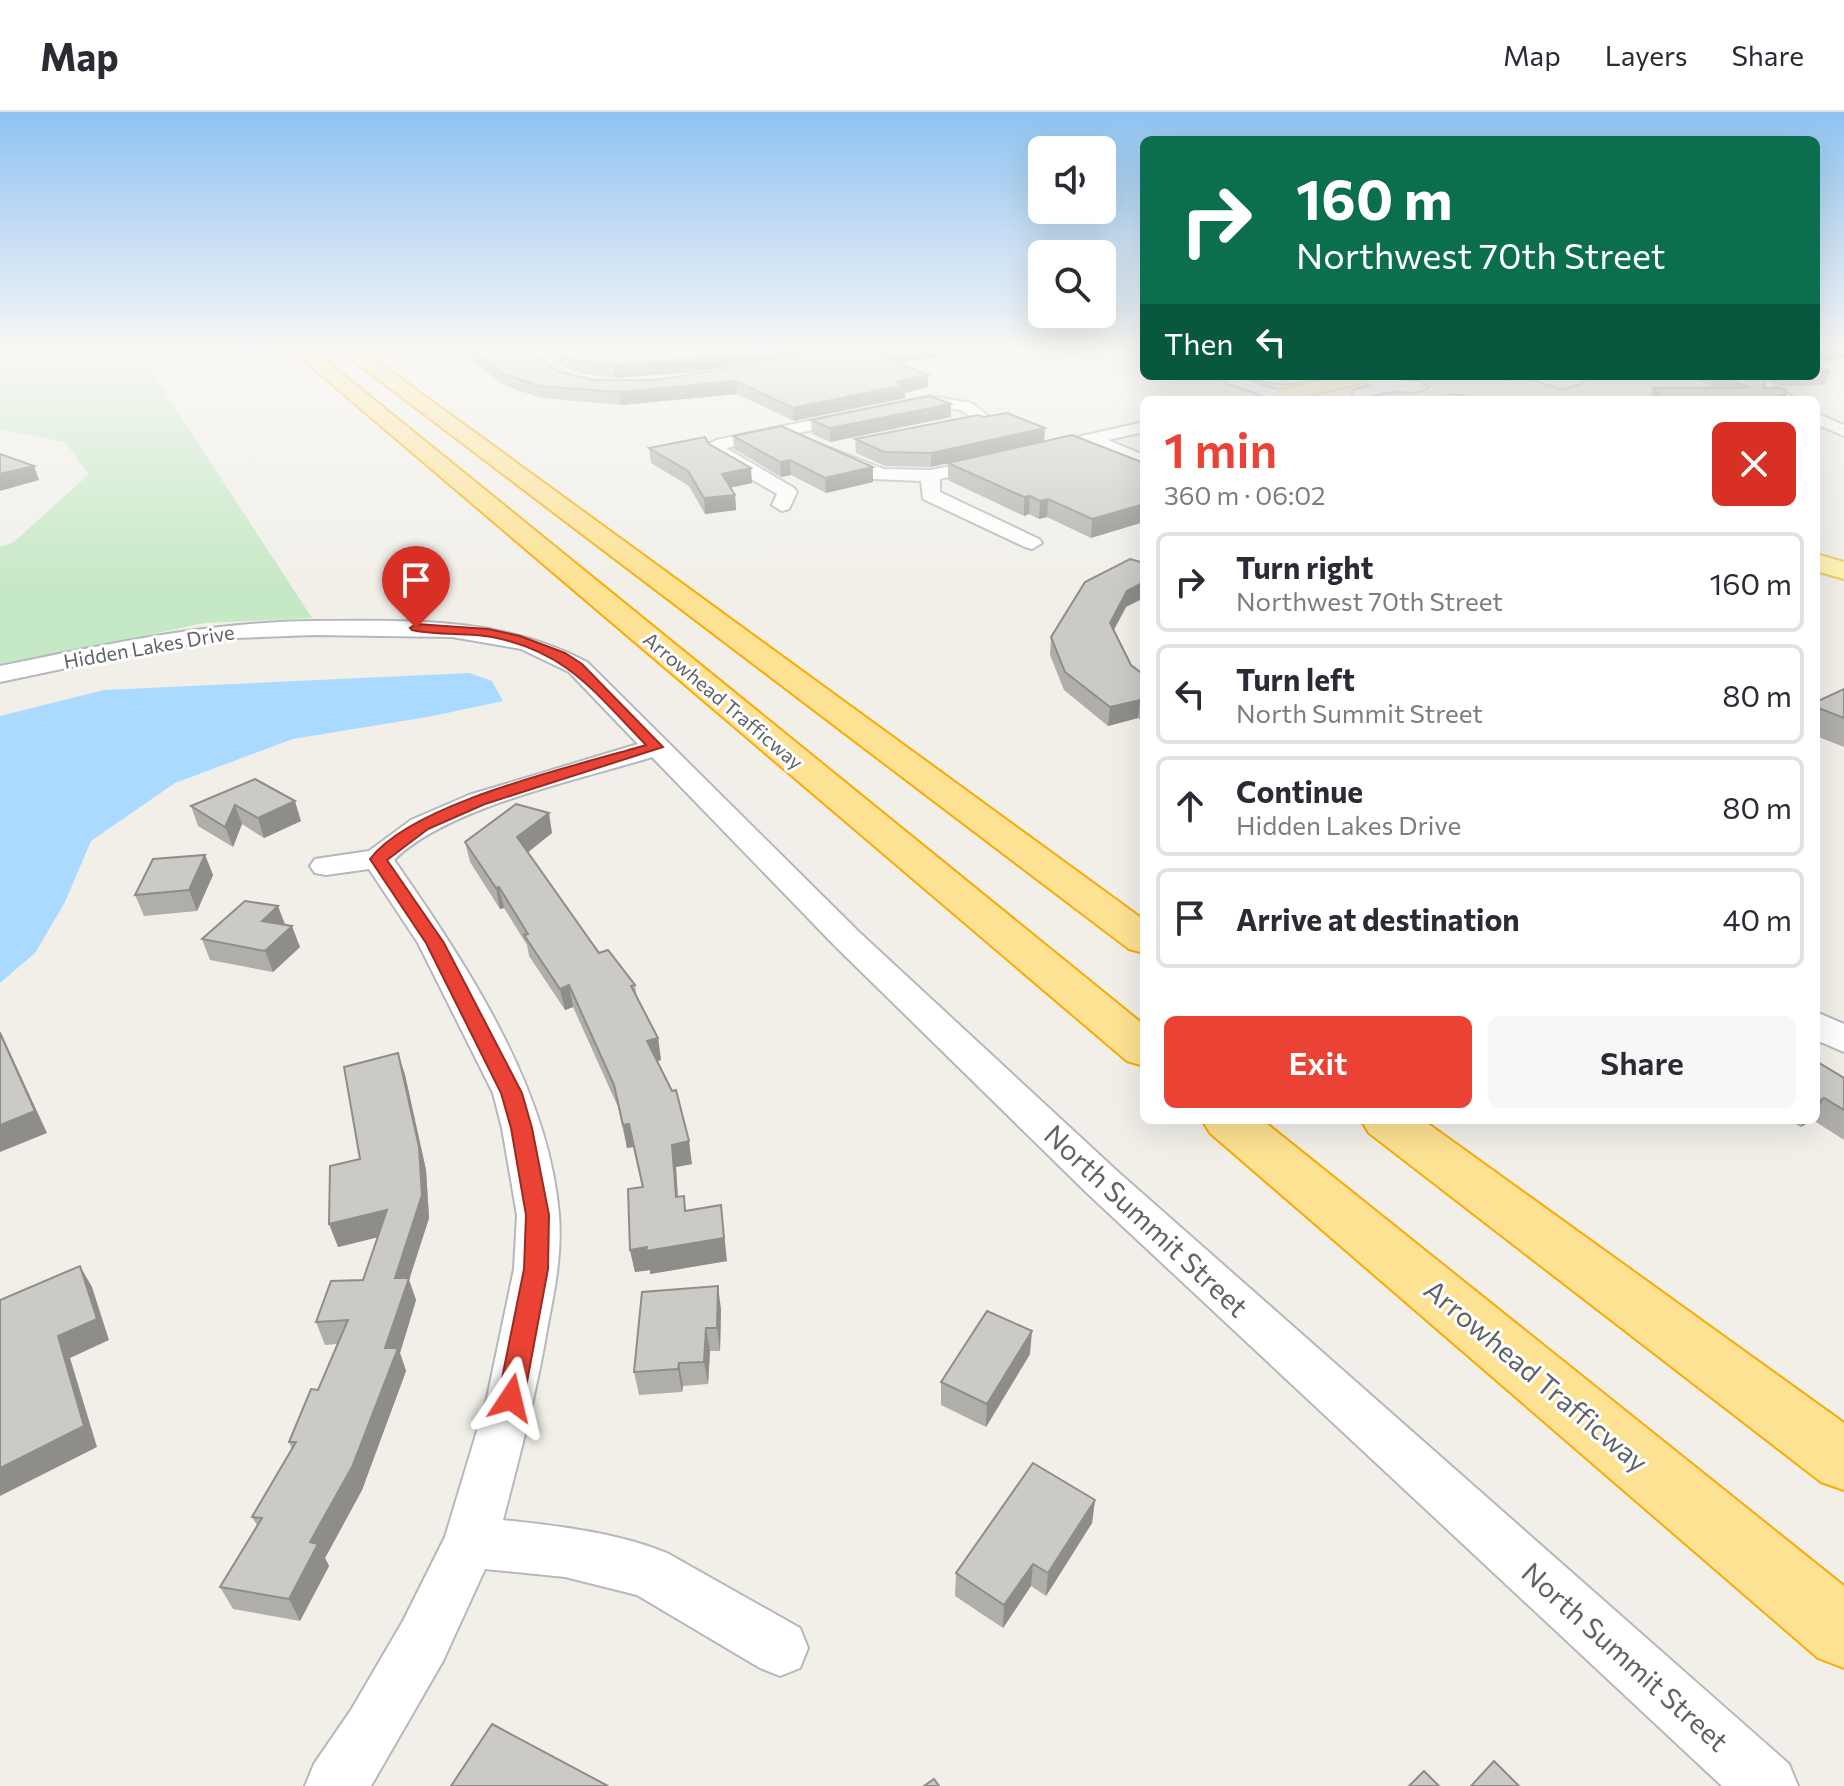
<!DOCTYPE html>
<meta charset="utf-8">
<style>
:root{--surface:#fff;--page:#f7f7f7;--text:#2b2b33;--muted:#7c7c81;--line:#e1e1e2;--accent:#ea4335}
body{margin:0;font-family:Commissioner,sans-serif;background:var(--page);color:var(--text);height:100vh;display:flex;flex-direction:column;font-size:30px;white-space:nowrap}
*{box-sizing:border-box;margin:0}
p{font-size:26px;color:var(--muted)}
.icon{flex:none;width:44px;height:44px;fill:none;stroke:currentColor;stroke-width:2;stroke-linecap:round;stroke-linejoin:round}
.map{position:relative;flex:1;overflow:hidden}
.details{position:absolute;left:1140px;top:284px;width:680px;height:728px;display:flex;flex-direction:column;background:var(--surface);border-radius:12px;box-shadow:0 8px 32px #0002}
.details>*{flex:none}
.banner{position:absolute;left:1140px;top:24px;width:680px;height:244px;border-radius:12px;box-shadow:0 8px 32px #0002;background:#0b6e4f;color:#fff;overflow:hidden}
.controls{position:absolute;left:1028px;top:24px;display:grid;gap:16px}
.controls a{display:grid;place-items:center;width:88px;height:88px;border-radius:12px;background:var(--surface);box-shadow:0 8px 32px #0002;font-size:40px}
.pin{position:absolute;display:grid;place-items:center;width:68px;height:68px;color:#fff;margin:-82px -34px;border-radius:50% 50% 50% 0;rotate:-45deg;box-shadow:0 0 8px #0007}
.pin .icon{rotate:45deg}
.me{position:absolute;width:88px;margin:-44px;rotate:10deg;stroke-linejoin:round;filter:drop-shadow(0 0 6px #0008)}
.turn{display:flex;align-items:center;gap:28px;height:168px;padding:0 24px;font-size:36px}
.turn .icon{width:104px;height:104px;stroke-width:2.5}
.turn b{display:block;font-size:56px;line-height:68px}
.then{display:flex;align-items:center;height:76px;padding:0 24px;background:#0003;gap:16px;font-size:30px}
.round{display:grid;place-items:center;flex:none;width:84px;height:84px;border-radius:12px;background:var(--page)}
.head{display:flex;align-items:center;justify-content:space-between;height:136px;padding:0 24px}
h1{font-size:48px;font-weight:600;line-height:60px;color:var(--accent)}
.cta{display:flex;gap:16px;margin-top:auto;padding:16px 24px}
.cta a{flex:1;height:92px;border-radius:12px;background:var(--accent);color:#fff;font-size:32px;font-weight:600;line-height:92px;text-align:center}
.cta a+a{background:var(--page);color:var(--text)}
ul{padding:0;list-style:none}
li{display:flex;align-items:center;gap:24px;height:100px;margin:0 16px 12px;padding:0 8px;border:4px solid var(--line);border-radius:12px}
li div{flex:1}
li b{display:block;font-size:30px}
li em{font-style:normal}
header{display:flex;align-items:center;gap:48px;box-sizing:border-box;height:112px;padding:0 40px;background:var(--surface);border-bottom:2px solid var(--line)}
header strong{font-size:38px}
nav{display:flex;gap:44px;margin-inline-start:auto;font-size:28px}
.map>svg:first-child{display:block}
</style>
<header>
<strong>Map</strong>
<nav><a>Map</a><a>Layers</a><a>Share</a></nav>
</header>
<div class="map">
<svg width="1844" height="1674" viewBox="0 0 1844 1674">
<rect width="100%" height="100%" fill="#f1efe8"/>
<polygon fill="#c5e8c5" points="0,239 138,239 312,506 204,511 0,555 0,435 14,430 89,362 65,330 0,317"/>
<polygon fill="#aadaff" points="469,561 492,569 503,589 433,604 293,627 175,671 91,729 65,790 35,841 0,871 0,604 104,578"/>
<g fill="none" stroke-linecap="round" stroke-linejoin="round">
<defs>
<g id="minor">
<polygon points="528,239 543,239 558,257 588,269 580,274 548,263"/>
<polygon points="1131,239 1144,239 1144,245"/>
<polygon points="1208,264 1232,264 1286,281 1288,284 1283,288 1274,287"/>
<path d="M1250 264H1312C1297 275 1270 271 1253 267Z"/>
<path d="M1355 264 1419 270 1427 275C1416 284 1401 277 1387 280 1375 282 1365 287 1353 285V279L1373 274 1357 268Z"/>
<polygon points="1524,264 1563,267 1575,264 1597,265 1563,277"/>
<polygon points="1741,264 1760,264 1797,288 1778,288"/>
<polygon points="1450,283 1466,285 1468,288 1442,288"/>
<polygon points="930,284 972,291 992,307 984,312 960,298 930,294 726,336 794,376 797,380 789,397 782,399 772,393 777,382 712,344 707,333 716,328"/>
<polygon points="1816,301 1844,313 1844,324 1816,312"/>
<polygon points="1144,310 1144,320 1108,328 1144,343 1144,354 1088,333 1039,344 1030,339 1033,335"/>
<polygon points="830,336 884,357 931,358 992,345 998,346 1001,350 998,354 940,367 940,380 1039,427 1042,431 1032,437 1025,435 923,387 921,369 874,367 824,345 821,341"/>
<path d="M313 509C408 509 501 504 587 550L859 820 1117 1059 1789 1652 1798 1674H1722L1087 1081 835 834 652 645C579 668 447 695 394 748 465 850 549 976 559 1103 562 1140 555 1177 548 1212 537 1279 520 1343 503 1408 558 1414 615 1420 667 1441L800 1516 808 1536 800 1556 780 1564 760 1556 637 1483 565 1465 485 1457 443 1549 371 1674H305L314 1652 351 1598 403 1509 445 1425 487 1286 514 1157 517 1103 502 1016 493 981 418 831 369 757 326 763 315 761 310 754 315 747 369 739 411 708 469 683 638 632 569 560 521 537 452 525 313 523 235 526 161 536 0 570V554C105 533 206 510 313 509Z"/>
<polygon points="1816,900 1844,912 1844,940 1816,928"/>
</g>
<g id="major">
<polygon points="1342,264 1376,264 1374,268 1288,288 1273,288 1270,284 1273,280"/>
<polygon points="1816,442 1844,450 1844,467 1816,459"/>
</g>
<g id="highway">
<polygon points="293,239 314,239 1144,913 1144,954 1127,949"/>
<polygon points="341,239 363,239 1144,808 1144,841 1129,837"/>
<polygon points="1202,1008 1262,1008 1844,1474 1844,1556 1818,1546 1210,1021"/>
<polygon points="1361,1008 1423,1008 1844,1311 1844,1378 1821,1370 1369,1021"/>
</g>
</defs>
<use href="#minor" stroke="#b5b8bc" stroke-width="4"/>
<use href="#major" stroke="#f2c960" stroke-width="4"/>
<use href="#highway" stroke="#f9ab00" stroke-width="4"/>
<use href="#minor" fill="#fff" fill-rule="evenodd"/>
<use href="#major" fill="#fff2af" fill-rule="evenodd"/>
<use href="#highway" fill="#fde293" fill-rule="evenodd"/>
</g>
<g fill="#afaea9">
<polygon points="463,239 532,239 537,245 560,260 593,268 656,268 899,251 928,263 928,275 905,281 905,286 794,309 737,282 621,293 541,286 506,274 468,247"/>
<polygon points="546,239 825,239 695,260 614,266 577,261 559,252"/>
<polygon points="1816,254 1830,260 1825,273 1781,274 1765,264 1816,264"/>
<polygon points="1486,264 1522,264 1505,269"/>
<polygon points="1689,264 1759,264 1764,276 1784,288 1650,288 1653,276 1717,276"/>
<polygon points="951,305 830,330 812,322 811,308"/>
<polygon points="984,305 1045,316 1044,329 1144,351 1091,426 1047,405 1039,407 1029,402 1024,404 948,368 948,351 931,355 885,354 856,341 855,327"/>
<polygon points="733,324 873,355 873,370 826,381 791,363 781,365 734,337"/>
<polygon points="709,332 752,371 730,376 735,383 736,398 705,402 689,374 651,351 649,336"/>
<polygon points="1126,495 1113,519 1131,553 1144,563 1144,610 1138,606 1108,614 1064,578 1050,543 1051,525"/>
<polygon points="1844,577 1844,635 1816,624 1816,590"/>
<polygon points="255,667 301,709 264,726 242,712 233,735 198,714 191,694"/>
<polygon points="552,721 527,740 599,841 635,873 637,886 658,926 661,948 657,949 692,1052 676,1055 678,1085 684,1084 686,1099 727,1149 650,1162 650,1158 635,1160 630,1138 642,1075 633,1035 627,1036 618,995 573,895 565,898 529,844 527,833 504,796 500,797 470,750 465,730"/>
<polygon points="205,743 213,763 197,799 144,804 135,783"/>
<polygon points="285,812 300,835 273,860 210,848 202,827"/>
<polygon points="398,941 405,963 426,1058 429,1106 409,1168 416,1188 400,1241 406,1259 362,1378 325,1446 329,1454 300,1509 233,1497 220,1475 257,1413 252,1405 292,1337 289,1330 318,1278 337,1232 325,1233 316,1210 363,1168 378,1125 338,1135 360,1047"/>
<polygon points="1816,949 1844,966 1844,1028 1813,1008 1816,1008"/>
<polygon points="1789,1008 1812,1008 1801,1015"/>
<polygon points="721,1197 720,1239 710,1239 708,1272 683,1274 682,1280 639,1283 634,1260"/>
<polygon points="1030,1242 986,1315 941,1293 941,1270"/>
<polygon points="1095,1388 1092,1411 1046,1484 1031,1474 1003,1516 955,1484 956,1461"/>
</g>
<g fill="#8f8d8a">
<polygon points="746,239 825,239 695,260 614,266 613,253"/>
<polygon points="896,239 978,239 877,254 877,242"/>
<polygon points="1816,239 1844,239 1844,246 1816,251"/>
<polygon points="928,263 928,275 905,281 905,286 794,309 793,296"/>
<polygon points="1506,264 1522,264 1505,269"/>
<polygon points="736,269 737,282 621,293 619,280"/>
<polygon points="1786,282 1784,288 1766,288"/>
<polygon points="951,292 951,305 830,330 830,316"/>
<polygon points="1045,316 1044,329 931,355 931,341"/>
<polygon points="790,348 791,363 781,365 780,350"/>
<polygon points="34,354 39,368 0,379 0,362"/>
<polygon points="873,355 873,370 826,381 825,366"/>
<polygon points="751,356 752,371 723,377 722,362"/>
<polygon points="735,383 736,398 705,402 704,386"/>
<polygon points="1030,384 1029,402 1024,404 1024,385"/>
<polygon points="1048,387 1047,405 1039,407 1040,389"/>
<polygon points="1144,392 1144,410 1091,426 1092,407"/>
<polygon points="1144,470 1144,486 1126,495 1108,529 1110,511 1127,479"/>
<polygon points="1140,588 1138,606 1108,614 1110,595"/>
<polygon points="295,689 301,709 264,726 258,706"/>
<polygon points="235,693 242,712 233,735 225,715"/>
<polygon points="549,701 552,721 521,746 517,725"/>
<polygon points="205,743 213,763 197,799 189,778"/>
<polygon points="499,775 504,796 500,797 496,776"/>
<polygon points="278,794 286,815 262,809"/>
<polygon points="292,814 300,835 273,860 265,839"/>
<polygon points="569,873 573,895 565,898 560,877"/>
<polygon points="0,919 47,1021 0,1040"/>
<polygon points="658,926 661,948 650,951 647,929"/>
<polygon points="398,941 405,963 426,1058 429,1106 409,1168 416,1188 400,1241 406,1259 362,1378 325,1446 329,1454 300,1509 289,1487 385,1236"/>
<polygon points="1824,986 1816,1001 1816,991"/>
<polygon points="1805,1008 1812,1008 1801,1015"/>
<polygon points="629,1012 633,1035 627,1036 623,1013"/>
<polygon points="689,1029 692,1052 676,1055 679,1108 676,1085 672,1033"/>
<polygon points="721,1093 727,1149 650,1162 650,1158 635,1160 630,1138"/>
<polygon points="387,1098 395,1121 338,1135 329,1112"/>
<polygon points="80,1154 92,1175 109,1228 70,1246 97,1335 0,1384 0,1356 58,1224"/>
<polygon points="718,1174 721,1197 720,1239 717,1216"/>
<polygon points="706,1216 710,1239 708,1272 704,1250"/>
<polygon points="1032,1219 1030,1242 986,1315 987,1292"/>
<polygon points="679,1251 683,1274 682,1280 678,1257"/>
<polygon points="1095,1388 1092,1411 1046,1484 1048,1461"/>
<polygon points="1033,1452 1031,1474 1003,1516 1004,1493"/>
</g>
<g fill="#cccac5" stroke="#8f8d8a" stroke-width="2">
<polygon points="472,239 532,239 537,245 560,260 593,268 656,268 840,239 896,239 877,242 928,263 897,270 905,273 793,296 736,269 619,280 539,274 504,262"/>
<polygon points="557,239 746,239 694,247 613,253 575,249"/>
<polygon points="1816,254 1830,260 1816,260"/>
<polygon points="1722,264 1759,264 1765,267 1764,276 1779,276 1786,278 1786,282 1766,288 1664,288 1653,276 1750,276"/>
<polygon points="930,284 951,292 830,316 811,308"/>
<polygon points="1007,301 1045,316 931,341 884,340 855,327 978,303 984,305"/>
<polygon points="781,314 873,355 825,366 790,348 780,350 733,324"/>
<polygon points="1072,323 1144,351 1144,373 1143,373 1144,373 1144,392 1092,407 1048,387 1040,389 1030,384 1024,385 948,351"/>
<polygon points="705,325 709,332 751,356 722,362 735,383 704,386 688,359 649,336"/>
<polygon points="0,342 34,354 0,362"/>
<polygon points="1130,447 1144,451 1144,470 1127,479 1110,511 1131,553 1144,563 1144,590 1140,588 1110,595 1065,560 1051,525 1085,470"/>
<polygon points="1844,577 1844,606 1816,595 1816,590"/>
<polygon points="255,667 295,689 258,706 235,693 225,715 191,694"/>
<polygon points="516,692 549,701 517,725 599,841 608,838 635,873 631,874 658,926 647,929 672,979 676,978 689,1029 672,1033 676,1085 684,1084 685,1099 721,1093 724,1126 646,1139 647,1135 630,1138 628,1077 643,1075 629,1012 623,1013 614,973 569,873 560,877 524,823 528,822 499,775 496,776 465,730"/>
<polygon points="205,743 189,778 135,783 153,747"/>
<polygon points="245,789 278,794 262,809 292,814 265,839 202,827"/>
<polygon points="0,921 35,999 0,1013"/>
<polygon points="398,941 419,1035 422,1083 395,1166 409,1166 385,1236 398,1236 352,1355 310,1430 318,1432 289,1487 220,1475 262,1406 252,1405 296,1330 289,1330 311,1277 318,1278 348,1208 316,1210 331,1169 363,1168 387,1098 329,1112 330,1054 360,1047 344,955"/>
<polygon points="1816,949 1844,966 1844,998 1824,986 1816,991"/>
<polygon points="80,1154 97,1207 58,1224 84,1314 0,1356 0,1188"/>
<polygon points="718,1174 717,1216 706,1216 704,1250 679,1251 678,1257 634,1260 642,1180"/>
<polygon points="987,1199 1032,1219 987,1292 941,1270"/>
<polygon points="1033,1351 1095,1388 1048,1461 1033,1452 1004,1493 956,1461"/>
<polygon points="492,1612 608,1674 451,1674"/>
<polygon points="1494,1649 1519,1674 1471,1674"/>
<polygon points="1424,1659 1439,1674 1409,1674"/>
<polygon points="934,1667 939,1674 924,1674"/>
</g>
<linearGradient id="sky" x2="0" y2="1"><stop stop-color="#8fc3f1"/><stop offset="0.5" stop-color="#f9f8f5"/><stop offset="1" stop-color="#f9f8f5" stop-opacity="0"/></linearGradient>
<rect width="1844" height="474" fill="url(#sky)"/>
<path fill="#ea4335" stroke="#982c22" stroke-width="2" d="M416 512 488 517 520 524 565 541 582 552 663 635 485 692 428 717 387 748 444 831 522 981 532 1016 549 1103 548 1157 524 1286 520 1294 511 1298 502 1294 498 1286 524 1157 526 1103 511 1016 501 981 426 831 370 747C413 690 576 654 646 633 595 581 568 540 492 525 466 520 438 524 412 518L410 516Z"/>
<g text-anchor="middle" stroke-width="6" stroke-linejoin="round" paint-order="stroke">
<g font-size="20" fill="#5f6368" stroke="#fff">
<text transform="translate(149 535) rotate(-10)" y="7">Hidden Lakes Drive</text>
<text transform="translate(723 589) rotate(40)" y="7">Arrowhead Trafficway</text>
</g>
<g font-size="28" fill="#5f6368" stroke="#fff">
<text transform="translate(1146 1109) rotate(43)" y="10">North Summit Street</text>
<text transform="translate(1536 1264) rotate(40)" y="10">Arrowhead Trafficway</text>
<text transform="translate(1625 1545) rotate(42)" y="10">North Summit Street</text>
</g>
</g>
</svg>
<div class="controls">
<a><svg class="icon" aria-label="sound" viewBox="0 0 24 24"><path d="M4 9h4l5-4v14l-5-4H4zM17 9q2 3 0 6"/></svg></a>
<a><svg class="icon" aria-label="search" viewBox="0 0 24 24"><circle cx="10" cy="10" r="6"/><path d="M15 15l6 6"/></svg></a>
</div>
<div class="pin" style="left:416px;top:516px;background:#d93025"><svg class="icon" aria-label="arrive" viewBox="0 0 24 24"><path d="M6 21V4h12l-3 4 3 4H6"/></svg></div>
<svg class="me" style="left:511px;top:1286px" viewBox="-20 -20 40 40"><path d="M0-17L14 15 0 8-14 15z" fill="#ea4335" stroke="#fff" stroke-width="4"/></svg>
<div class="banner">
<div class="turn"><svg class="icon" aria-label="right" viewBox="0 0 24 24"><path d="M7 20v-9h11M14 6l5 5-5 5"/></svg><div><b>160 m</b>Northwest 70th Street</div></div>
<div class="then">Then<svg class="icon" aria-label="left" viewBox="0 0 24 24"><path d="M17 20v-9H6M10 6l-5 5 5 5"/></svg></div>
</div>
<section class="details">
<div class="head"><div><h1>1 min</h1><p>360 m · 06:02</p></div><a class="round" style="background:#d93025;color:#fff"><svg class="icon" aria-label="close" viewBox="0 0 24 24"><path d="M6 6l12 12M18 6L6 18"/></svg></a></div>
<ul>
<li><svg class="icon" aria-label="right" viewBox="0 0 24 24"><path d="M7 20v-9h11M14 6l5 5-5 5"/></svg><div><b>Turn right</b><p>Northwest 70th Street</p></div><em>160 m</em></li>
<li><svg class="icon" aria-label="left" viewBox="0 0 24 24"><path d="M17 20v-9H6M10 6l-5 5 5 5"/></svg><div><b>Turn left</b><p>North Summit Street</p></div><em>80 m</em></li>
<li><svg class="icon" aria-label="ahead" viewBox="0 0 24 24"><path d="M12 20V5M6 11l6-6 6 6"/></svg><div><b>Continue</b><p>Hidden Lakes Drive</p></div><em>80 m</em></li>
<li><svg class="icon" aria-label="arrive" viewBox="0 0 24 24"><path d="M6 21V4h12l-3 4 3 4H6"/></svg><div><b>Arrive at destination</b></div><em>40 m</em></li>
</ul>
<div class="cta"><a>Exit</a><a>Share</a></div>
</section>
</div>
